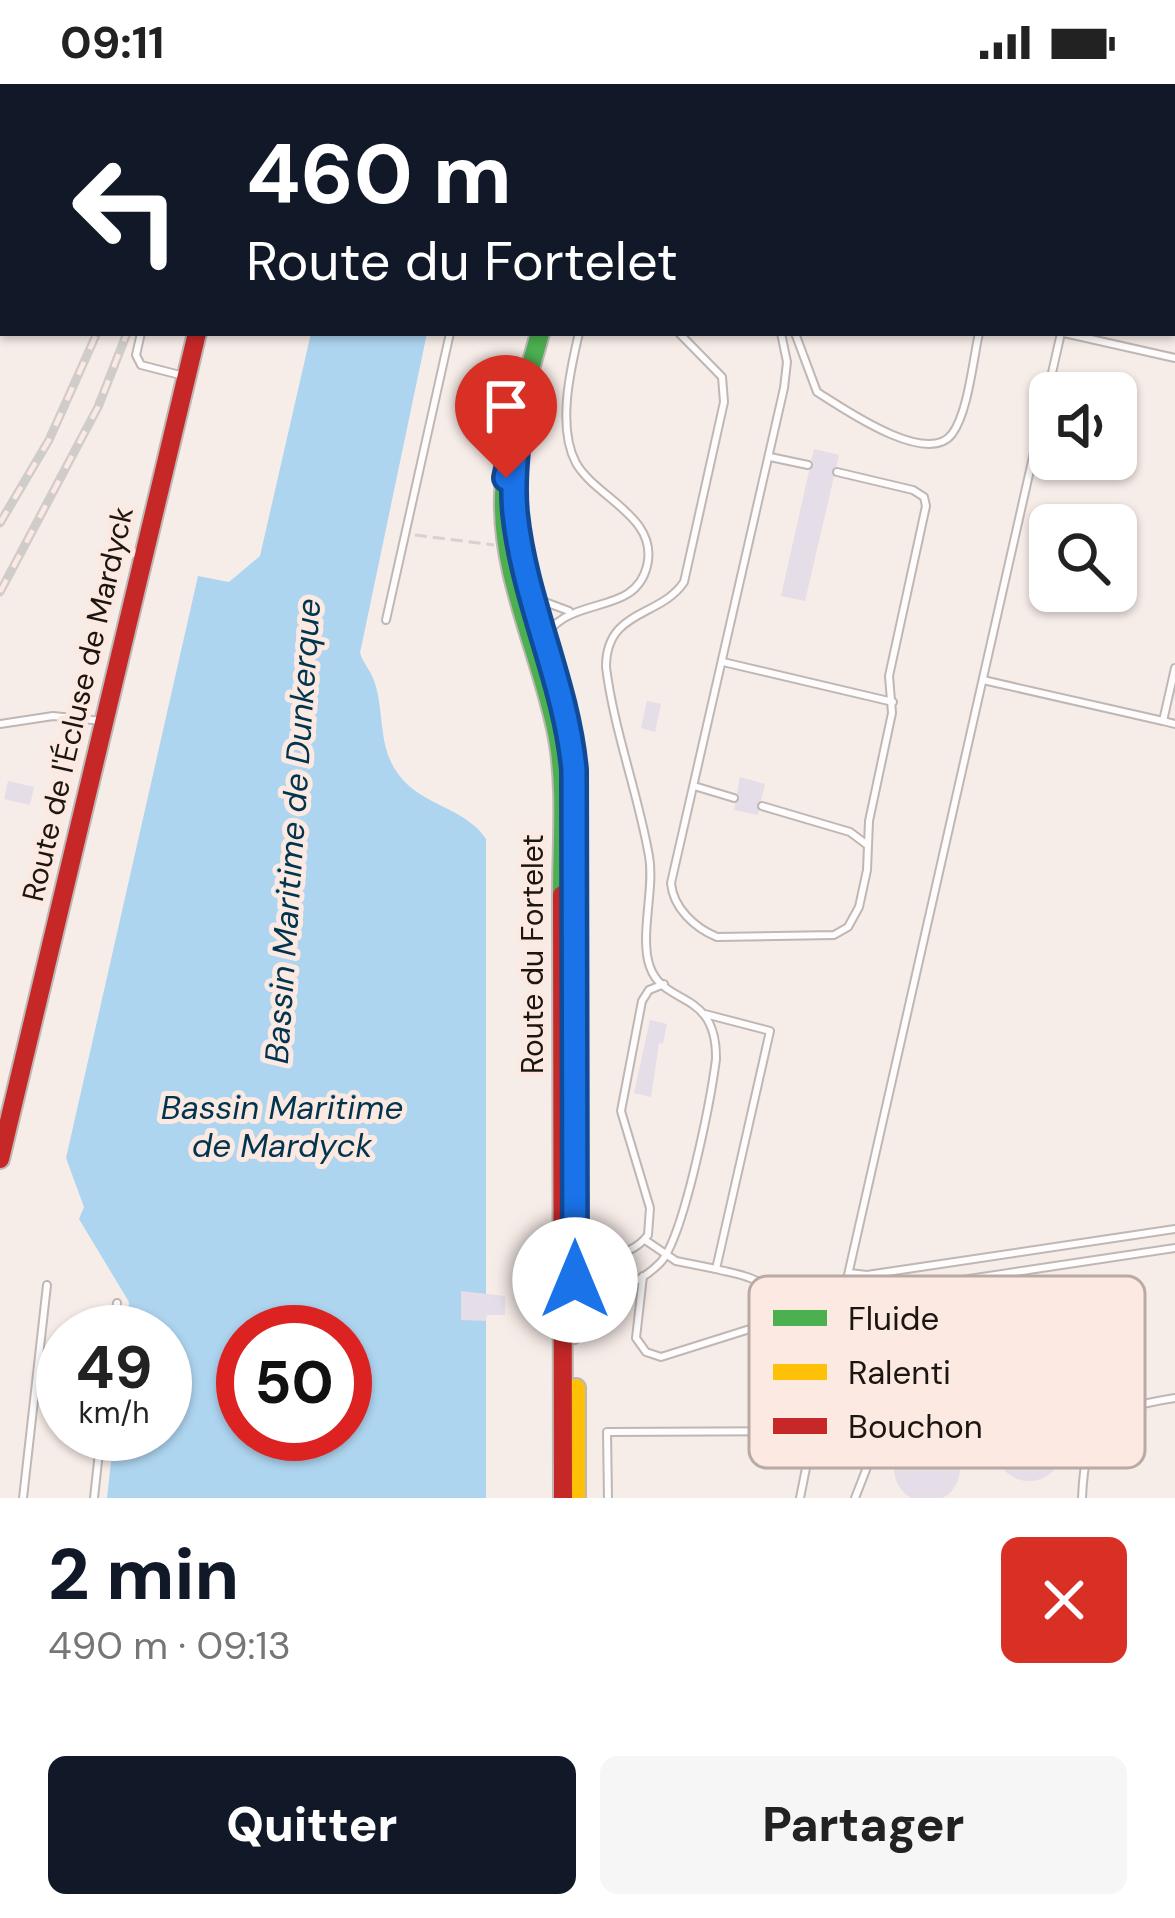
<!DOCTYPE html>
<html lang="fr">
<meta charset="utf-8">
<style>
:root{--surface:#fff;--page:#f6f6f6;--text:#222;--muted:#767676;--accent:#111827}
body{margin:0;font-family:"DM Sans",sans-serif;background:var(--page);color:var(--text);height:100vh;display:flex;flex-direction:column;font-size:45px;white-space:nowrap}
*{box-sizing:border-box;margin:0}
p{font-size:39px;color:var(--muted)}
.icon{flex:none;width:66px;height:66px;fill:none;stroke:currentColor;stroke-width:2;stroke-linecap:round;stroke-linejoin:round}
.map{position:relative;height:1414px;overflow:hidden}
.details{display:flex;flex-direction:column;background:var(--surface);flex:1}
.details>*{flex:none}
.guide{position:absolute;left:0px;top:0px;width:1176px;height:252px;box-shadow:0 3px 9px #0004;background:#111827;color:#fff;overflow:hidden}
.controls{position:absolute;left:1029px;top:288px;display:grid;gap:24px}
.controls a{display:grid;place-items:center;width:108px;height:108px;border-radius:18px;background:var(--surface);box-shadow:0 3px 9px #0004;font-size:60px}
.speed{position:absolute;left:36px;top:1221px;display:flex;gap:24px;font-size:60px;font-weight:700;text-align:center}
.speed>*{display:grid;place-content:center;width:156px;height:156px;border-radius:50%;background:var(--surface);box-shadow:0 3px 9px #0004;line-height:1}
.speed small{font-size:30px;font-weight:400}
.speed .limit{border:18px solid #d22;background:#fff;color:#111}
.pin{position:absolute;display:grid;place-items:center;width:102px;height:102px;color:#fff;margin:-123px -51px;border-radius:50% 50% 50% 0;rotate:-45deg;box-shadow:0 0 12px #0007}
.pin .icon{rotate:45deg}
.me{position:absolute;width:132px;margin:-66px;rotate:0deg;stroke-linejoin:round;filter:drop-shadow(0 0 9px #0008)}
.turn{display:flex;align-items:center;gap:42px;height:252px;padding:0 48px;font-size:54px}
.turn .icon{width:156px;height:156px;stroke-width:2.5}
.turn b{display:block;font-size:84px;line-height:102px}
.round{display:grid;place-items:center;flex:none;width:126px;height:126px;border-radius:18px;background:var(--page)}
.head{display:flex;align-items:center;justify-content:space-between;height:204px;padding:0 48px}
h1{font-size:72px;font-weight:800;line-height:90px;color:var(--accent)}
.action{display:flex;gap:24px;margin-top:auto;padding:24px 48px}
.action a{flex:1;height:138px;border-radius:18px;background:var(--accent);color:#fff;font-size:48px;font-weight:800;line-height:138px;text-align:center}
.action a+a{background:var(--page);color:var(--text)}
.status{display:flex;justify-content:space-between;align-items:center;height:84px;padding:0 60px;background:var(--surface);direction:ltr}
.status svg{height:33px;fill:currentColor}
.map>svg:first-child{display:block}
</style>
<div class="status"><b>09:11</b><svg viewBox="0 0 49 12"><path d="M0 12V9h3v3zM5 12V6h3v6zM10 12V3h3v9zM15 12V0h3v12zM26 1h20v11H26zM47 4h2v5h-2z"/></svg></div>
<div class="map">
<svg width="1175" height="1414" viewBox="0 0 1175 1414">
<rect width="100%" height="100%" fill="#f6ece8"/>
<path fill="#aed5f0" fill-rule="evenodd" d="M311 249H427L360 569C363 578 369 585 373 594 387 629 374 670 408 701 431 722 469 728 486 755V1414H107L114 1350H165V1248H126L129 1218 79 1135 84 1123 66 1074 198 492 229 498 260 472ZM243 1248H345V1350H243Z"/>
<g fill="#e5dde7">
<polygon points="814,365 839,371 805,517 781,512"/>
<polygon points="647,617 661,620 655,648 641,644"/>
<polygon points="740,693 765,700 758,731 734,726"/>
<polygon points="8,697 34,703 30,721 4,715"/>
<polygon points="650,936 667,940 663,960 659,959 651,1013 634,1009"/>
<polygon points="461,1207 505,1212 505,1231 487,1231 486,1237 461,1236"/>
<circle cx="1029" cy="1363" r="34"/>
<circle cx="927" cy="1385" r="33"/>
</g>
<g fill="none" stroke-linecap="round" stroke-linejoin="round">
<defs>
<g id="lane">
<polyline points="987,0 1001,3"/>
<polyline points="244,3 245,0"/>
<polyline points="504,3 504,0"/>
<polyline points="634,3 635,0"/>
<polyline points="653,3 654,0"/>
<polyline points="833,3 833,0"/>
<polyline points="1173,42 1175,42"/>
<polyline points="141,249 136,271 141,281 180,291"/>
<path d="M781 249 787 278 784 304 671 799C673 824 695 844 717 853L834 851 848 843 859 823 867 786 869 737 892 629 889 592 926 422 924 413 913 406 837 388"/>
<path d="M795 249 817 308C844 325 927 383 952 350 968 329 973 276 979 249"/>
<polyline points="1064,249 1175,274"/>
<polyline points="770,373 808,381"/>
<polyline points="531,505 545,518 569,527"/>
<polyline points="386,536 450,249"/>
<path d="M541 561C563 507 634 536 647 482 659 433 596 414 576 379 557 343 570 287 579 249"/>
<polyline points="723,578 893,618"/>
<polyline points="983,596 1163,637 1175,584"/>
<polyline points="1163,637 1175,640"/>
<polyline points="0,640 53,632 102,637"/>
<polyline points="694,702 734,714"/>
<polyline points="762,722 850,748 866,760"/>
<polyline points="575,1138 589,1159 612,1170"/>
<polyline points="645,1156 676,1177 716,1185 770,947 705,930"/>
<polyline points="572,1186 593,1202 607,1204"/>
<path d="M568 1189C593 1169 628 1178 648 1151L650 1124 621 1027 642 917 649 906 664 900"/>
<polyline points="849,1189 867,1191 1175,1145"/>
<path d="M643 1192 636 1254 646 1268 661 1273 753 1244 765 1237C783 1195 747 1193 716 1185"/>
<polyline points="113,1248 117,1219"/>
<path d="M575 1256C602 1187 621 1218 660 1179 684 1154 711 1014 716 975 717 905 664 923 650 883 639 853 655 805 649 772 638 709 614 647 606 583 606 525 660 534 684 498L724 318 722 293 679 249"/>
<polyline points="23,1414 47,1201"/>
<polyline points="94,1414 101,1350"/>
<polyline points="608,1414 607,1348 787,1347 806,1342 817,1328 1061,249"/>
<polyline points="800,1414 809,1369 801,1344"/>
<polyline points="855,1414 933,1214 943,1204 962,1196 1175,1164"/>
<path d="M1082 1414C1085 1341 1103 1325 1175 1314"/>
</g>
<polyline id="street" points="259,3 260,0"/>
<path id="fast" d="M540 249C526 302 506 356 504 411 501 495 543 573 558 654 567 705 562 759 562 811"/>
<polyline id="slow" points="576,1304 576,1414"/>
<g id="jam">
<polyline points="595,3 596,0"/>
<polyline points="557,598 569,646 575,695"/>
<polyline points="562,811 563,1414"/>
<polyline points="0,1075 197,249"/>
</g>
</defs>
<use href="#lane" stroke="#bfb7b4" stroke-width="10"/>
<use href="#street" stroke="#bfb7b4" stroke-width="18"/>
<use href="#fast" stroke="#bfb7b4" stroke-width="22"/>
<use href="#slow" stroke="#bfb7b4" stroke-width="22"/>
<use href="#jam" stroke="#bfb7b4" stroke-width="22"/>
<polyline stroke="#d5d2d0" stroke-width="3" stroke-dasharray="12 6" stroke-linecap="butt" points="415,451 494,461"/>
<use href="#lane" stroke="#fefcfc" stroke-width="6"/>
<use href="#street" stroke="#fefcfc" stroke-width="14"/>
<use href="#fast" stroke="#4caf50" stroke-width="18"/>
<use href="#slow" stroke="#ffc107" stroke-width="18"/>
<use href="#jam" stroke="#c62828" stroke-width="18"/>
<defs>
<g id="rail">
<polyline points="172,3 173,0"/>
<polyline points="197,3 198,0"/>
<polyline points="0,439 49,356 97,249"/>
<polyline points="0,508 98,323 127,249"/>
</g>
</defs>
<use href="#rail" stroke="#cfccca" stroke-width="9"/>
<use href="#rail" stroke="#fce9e2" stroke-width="4.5" stroke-dasharray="14" stroke-linecap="butt"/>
</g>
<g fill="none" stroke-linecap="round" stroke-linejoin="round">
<defs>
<path id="route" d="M506 394 519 335C516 366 512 398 515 429 524 517 566 598 574 686L575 1196"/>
</defs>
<use href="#route" stroke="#114b97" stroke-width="30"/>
<use href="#route" stroke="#1a73e8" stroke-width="21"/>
</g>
<g text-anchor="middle" stroke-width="10" stroke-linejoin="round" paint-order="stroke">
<g font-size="30" fill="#1c1613" stroke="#fce9e2">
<text transform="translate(78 620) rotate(-77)" y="10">Route de l'Écluse de Mardyck</text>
<text transform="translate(533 870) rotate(-90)" y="10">Route du Fortelet</text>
</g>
<g font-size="33" font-style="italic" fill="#01354f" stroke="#fce9e2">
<text transform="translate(292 747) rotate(-86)" y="12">Bassin Maritime de Dunkerque</text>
<text x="282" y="1035">Bassin Maritime<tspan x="282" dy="38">de Mardyck</tspan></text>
</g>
</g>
<rect x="749" y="1192" width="396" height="192" rx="18" fill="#fce9e2" stroke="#b9aaa4" stroke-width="3"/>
<rect x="773" y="1226" width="54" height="16" fill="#4caf50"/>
<rect x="773" y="1280" width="54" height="16" fill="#ffc107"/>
<rect x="773" y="1334" width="54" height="16" fill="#c62828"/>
<g font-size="33" fill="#1c1613">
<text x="848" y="1246">Fluide</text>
<text x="848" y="1300">Ralenti</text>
<text x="848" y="1354">Bouchon</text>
</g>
</svg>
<div class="controls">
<a><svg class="icon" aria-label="sound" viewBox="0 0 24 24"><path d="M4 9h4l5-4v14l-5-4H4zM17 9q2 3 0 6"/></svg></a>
<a><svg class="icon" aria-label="search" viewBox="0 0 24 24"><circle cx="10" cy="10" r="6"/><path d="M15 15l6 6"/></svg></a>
</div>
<div class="speed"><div>49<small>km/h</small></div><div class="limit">50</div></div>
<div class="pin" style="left:506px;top:394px;background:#d93025"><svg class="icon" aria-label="arrive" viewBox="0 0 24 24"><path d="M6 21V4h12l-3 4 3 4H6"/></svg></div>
<svg class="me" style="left:575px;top:1196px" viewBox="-20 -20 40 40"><circle r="19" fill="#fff"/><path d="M0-13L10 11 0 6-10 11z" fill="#1a73e8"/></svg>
<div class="guide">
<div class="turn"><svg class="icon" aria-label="left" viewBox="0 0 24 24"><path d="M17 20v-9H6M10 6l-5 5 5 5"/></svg><div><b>460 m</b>Route du Fortelet</div></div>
</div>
</div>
<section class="details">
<div class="head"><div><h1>2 min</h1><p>490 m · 09:13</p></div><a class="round" style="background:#d93025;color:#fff"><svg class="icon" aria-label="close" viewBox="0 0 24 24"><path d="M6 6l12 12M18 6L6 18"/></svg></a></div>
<div class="action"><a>Quitter</a><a>Partager</a></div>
</section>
